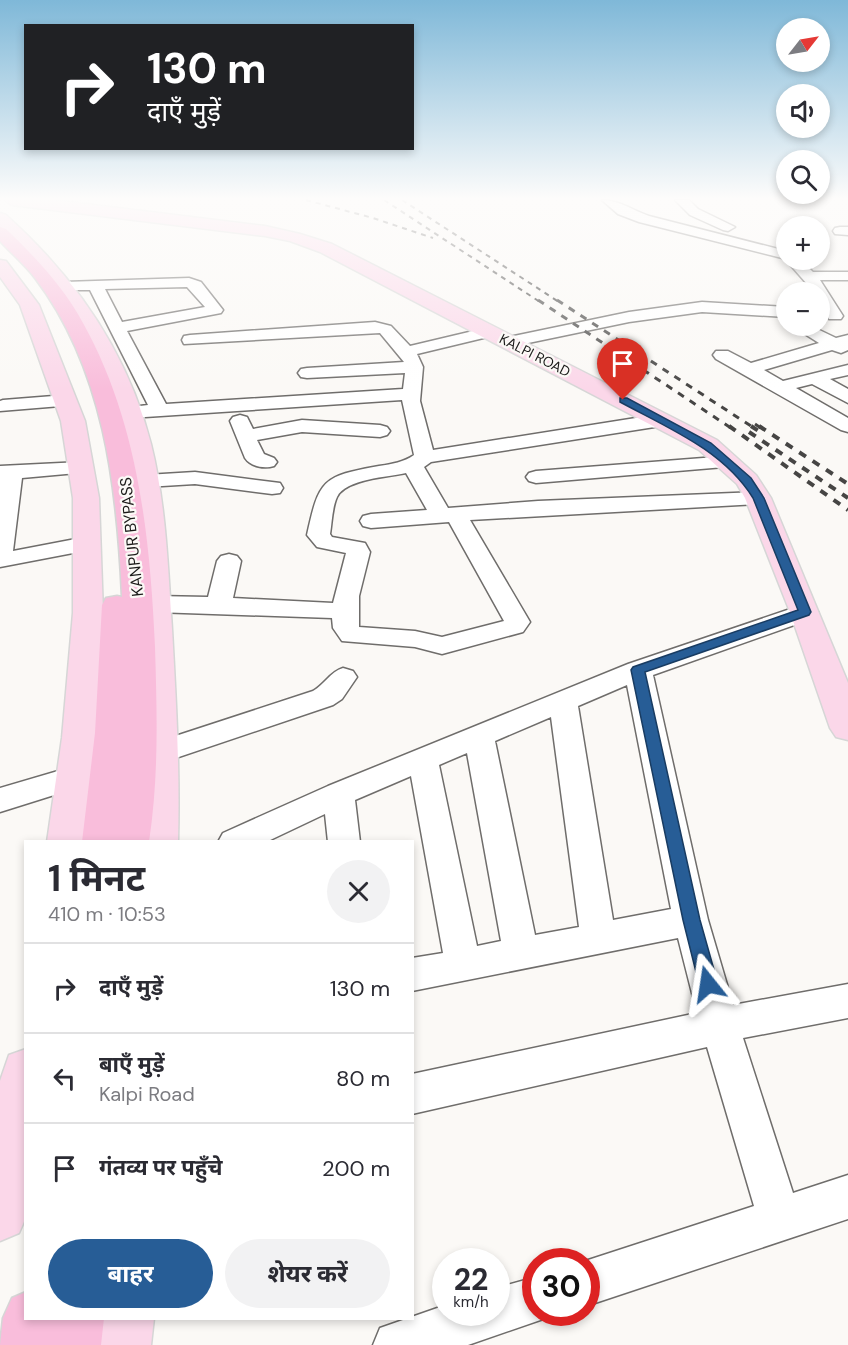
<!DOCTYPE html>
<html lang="hi">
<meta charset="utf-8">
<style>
:root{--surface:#fff;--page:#f2f2f3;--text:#2b2b33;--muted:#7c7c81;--line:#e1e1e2;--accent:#275d96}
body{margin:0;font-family:"DM Sans","Noto Sans Devanagari",sans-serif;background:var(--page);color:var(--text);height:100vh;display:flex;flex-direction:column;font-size:22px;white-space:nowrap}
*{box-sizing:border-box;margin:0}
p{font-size:20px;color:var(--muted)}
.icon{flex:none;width:33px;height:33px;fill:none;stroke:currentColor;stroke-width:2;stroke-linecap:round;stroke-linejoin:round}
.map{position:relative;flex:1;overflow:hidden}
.sheet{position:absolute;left:24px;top:840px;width:390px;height:480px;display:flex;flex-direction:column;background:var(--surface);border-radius:0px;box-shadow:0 3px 9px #0003}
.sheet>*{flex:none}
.guide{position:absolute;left:24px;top:24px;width:390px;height:126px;border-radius:0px;box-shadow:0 3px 9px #0003;background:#202124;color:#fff;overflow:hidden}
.needle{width:39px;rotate:59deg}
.buttons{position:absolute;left:776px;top:18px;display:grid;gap:12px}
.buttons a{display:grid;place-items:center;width:54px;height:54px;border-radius:50%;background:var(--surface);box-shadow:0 3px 9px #0003;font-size:30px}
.speed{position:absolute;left:432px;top:1248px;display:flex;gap:12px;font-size:30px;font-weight:700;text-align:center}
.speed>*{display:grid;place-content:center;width:78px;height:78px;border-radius:50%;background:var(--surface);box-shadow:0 3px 9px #0003;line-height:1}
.speed small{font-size:15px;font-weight:400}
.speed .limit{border:9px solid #d22;background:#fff;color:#111}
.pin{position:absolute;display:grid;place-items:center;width:51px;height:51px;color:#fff;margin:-62px -26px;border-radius:50% 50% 50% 0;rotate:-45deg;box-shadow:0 0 6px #0007}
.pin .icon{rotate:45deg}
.me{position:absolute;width:66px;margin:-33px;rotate:345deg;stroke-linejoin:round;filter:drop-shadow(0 0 4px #0008)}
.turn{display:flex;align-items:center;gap:21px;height:126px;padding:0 24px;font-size:27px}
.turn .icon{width:78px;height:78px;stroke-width:2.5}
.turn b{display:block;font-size:42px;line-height:51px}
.round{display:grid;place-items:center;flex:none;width:63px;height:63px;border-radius:32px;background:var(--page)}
.headline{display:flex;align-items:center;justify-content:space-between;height:102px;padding:0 24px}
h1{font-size:36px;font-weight:700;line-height:45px}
.button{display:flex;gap:12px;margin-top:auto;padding:12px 24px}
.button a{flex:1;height:69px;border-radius:36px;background:var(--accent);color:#fff;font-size:24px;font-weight:700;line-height:69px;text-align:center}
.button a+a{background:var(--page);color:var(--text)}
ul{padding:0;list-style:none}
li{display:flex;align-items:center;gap:18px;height:90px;padding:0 24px;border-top:2px solid var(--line)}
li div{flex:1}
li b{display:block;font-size:22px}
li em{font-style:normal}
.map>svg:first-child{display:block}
</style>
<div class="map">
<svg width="848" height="1345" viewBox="0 0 848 1345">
<rect width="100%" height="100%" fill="#fbf9f6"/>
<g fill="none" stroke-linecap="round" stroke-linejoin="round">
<defs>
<g id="minor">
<path d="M602 200C619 200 632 210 649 216L786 251V259L639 222 618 214Z"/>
<polygon points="675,200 689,200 698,209 735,227 728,231 723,230 690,215"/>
<polygon points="840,227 848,227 848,235 835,234 833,231 835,228"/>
<polygon points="786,260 801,260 813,272 848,272 848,280 820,280 843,316 841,319 829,319 819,301 819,292 814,292"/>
<path d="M189 278 201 282 223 310 221 313 127 331 166 404 403 389 405 373 307 378 301 377 298 373 301 369 307 368 404 362 380 333 184 344 182 340 184 336 190 335 375 322 391 326 410 346 490 327 498 332 496 335 417 354 423 367 420 401 433 450 661 414 668 416 671 420 668 424 661 426 431 462 424 467 448 508 538 501 758 492 766 493 769 498 766 503 758 504 470 520 530 622 523 632 442 654 415 647 342 641 333 628 332 618 155 612 146 609 143 604 146 599 155 596 208 597 217 561 221 556 229 554 237 556 241 561 233 598 333 603 346 553 317 547 307 535C319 480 322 476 379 466 392 464 404 462 414 455L402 400 130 418 123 416 121 412 123 408 148 405 90 290H64L57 286 64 282ZM187 287 205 307 122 322 105 289ZM406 473 427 510 371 514 363 516 360 521 363 526 371 528 449 522 504 621 442 637 415 631 359 627V596L370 552 365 543 332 537 330 534C332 522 332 508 337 497 345 479 389 477 406 473Z"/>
<polygon points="702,302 786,307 786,317 702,312 629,322 509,347 501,342 509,337 629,312"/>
<polygon points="792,326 811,326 836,338 848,335 848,350 841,353 832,350 764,370 783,381 848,365 848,375 830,379 848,389 848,403 812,384 796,388 848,418 848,432 841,430 716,359 713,355 716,351 728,351 751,363 819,343"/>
<polygon points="66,395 73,397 75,401 73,405 0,411 0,401 3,400"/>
<path d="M240 415 247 417 253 429 302 420 380 425 387 427 390 431 387 435 380 437 302 432 257 440 264 454 274 458 277 462 274 466C265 469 251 467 245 458L230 421 233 417Z"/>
<polygon points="729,456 736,458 739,462 736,466 536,483 529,481 526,477 529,473 536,471"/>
<polygon points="81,462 88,464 91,468 88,472 22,478 13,551 86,537 94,539 98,544 94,549 0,567 0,466"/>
<polygon points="195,472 272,482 280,483 283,488 280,493 272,494 195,484 146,487 139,485 135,481 139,477 146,475"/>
<path d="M805 604 814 606 818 612 814 618 653 675 708 920 733 1005 848 984V1018L743 1038 793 1193 848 1175V1219L586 1306V1262H582L754 1206 707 1047 412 1114V1074L697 1013 678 938 412 991V958L443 953 411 776 355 800 360 842H328L325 814 266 842H218L223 833 328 786 628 664ZM627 685 671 909 613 920 578 706ZM551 717 579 927 535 935 495 741ZM467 753 501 941 477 946 439 765Z"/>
<path d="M343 668 353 671 357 677 342 699 333 705 161 763 151 760 146 752 151 744 313 691C325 684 330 672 343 668Z"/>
<polygon points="75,766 86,769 90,777 86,785 0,812 0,788"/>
<polygon points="536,1277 536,1312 554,1312 552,1316 468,1345 373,1345 380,1328 446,1305 446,1312 496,1312 496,1288"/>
</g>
<g id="major">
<polygon points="5,200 53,200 265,226 300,234 332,244 717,440 756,475 771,498 848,683 848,740 836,737 830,728 790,612 745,498 737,484 699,450 320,252 290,241 265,236 12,205"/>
<path d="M0 213 6 215C75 277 128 353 151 444 166 504 168 568 172 629 176 700 180 770 178 842H138C143 770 142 699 140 628 137 462 128 347 0 227Z"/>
<polygon points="0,260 6,261 39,305 85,421 99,498 103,613 98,738 87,842 47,842 62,738 73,613 73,498 61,421 20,305 0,277"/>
<polygon points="26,1049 26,1217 19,1233 0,1241 0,1081 9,1055"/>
<polygon points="96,1318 154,1318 151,1345 93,1345"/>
</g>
<g id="highway">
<path d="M0 227 6 229C35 257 63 286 83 323 138 422 150 536 155 647 157 714 159 775 149 842H82L95 733 102 605 106 598 117 596 122 597C117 486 104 369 35 278 25 265 11 253 0 241Z"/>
<polygon points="26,1292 26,1318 104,1318 101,1345 0,1345 3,1318 12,1298"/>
</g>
</defs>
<use href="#minor" stroke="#6f6d6b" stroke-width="3"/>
<use href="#major" stroke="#d6d6d6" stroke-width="3"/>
<use href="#highway" stroke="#d6d6d6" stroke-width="3"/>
<use href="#minor" fill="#fff" fill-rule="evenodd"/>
<use href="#major" fill="#fbd7e9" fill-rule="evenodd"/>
<use href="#highway" fill="#f9bddb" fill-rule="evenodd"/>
<g stroke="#464544" stroke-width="2" stroke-dasharray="5 5" stroke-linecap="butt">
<polyline points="306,200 373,218 433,238"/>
<polyline points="384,200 540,302"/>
<polyline points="402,200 559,302"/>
</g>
<g stroke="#464544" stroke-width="3" stroke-dasharray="7 7" stroke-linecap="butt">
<polyline points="538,300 731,428"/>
<polyline points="557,300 754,428"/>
<polyline points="755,424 761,428"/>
</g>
<g stroke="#464544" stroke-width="4" stroke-dasharray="8 8" stroke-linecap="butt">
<polyline points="729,426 848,510"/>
<polyline points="751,426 760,432"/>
<polyline points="759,426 848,484"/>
<polyline points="749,432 848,498"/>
</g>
</g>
<linearGradient id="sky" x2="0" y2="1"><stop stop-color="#7fb8d8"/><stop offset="0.51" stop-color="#fdfcfb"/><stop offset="1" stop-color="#fdfcfb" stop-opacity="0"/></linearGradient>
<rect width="848" height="389" fill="url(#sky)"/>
<path fill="#275d96" stroke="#193c62" stroke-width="1.5" d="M620 398H627L711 443 751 478 764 498 811 612 809 615 645 672 700 920 718 984 715 990 708 993 702 990 699 984 683 920 631 670 633 667 798 610 753 498C723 450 668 428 620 402Z"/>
<g text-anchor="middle" stroke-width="4.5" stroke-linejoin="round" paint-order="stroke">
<g font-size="14" fill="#1b1a19" stroke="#fbf9f6">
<text transform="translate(535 355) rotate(27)" y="5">KALPI ROAD</text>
</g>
<g font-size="16" fill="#1b1a19" stroke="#fbf9f6">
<text transform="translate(131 537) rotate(-96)" y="6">KANPUR BYPASS</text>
</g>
</g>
</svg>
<div class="buttons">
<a><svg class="needle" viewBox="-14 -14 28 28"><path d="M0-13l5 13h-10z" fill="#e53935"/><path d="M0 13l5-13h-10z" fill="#7c7c81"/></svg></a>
<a><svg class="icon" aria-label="sound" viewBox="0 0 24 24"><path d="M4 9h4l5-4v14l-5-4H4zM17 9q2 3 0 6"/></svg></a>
<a><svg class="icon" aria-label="search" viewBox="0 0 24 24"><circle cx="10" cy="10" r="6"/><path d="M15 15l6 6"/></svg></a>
<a>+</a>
<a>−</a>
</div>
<div class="speed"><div>22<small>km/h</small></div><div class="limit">30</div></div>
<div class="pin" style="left:623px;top:400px;background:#d93025"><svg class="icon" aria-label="arrive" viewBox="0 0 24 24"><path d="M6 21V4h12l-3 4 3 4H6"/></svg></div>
<svg class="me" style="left:708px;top:984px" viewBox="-20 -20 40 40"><path d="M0-17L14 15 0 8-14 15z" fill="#275d96" stroke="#fff" stroke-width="4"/></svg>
<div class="guide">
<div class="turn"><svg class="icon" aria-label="right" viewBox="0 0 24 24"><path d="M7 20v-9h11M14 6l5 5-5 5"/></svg><div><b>130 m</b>दाएँ मुड़ें</div></div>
</div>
<section class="sheet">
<div class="headline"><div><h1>1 मिनट</h1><p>410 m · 10:53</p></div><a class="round"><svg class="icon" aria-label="close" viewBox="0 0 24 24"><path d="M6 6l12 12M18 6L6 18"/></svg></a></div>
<ul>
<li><svg class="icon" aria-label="right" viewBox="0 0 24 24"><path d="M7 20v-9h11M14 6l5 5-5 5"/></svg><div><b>दाएँ मुड़ें</b></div><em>130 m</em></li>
<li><svg class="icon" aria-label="left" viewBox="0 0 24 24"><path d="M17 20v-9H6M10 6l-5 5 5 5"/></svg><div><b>बाएँ मुड़ें</b><p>Kalpi Road</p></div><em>80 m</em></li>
<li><svg class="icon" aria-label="arrive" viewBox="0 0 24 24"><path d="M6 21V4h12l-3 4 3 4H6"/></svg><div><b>गंतव्य पर पहुँचे</b></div><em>200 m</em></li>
</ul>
<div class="button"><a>बाहर</a><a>शेयर करें</a></div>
</section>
</div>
